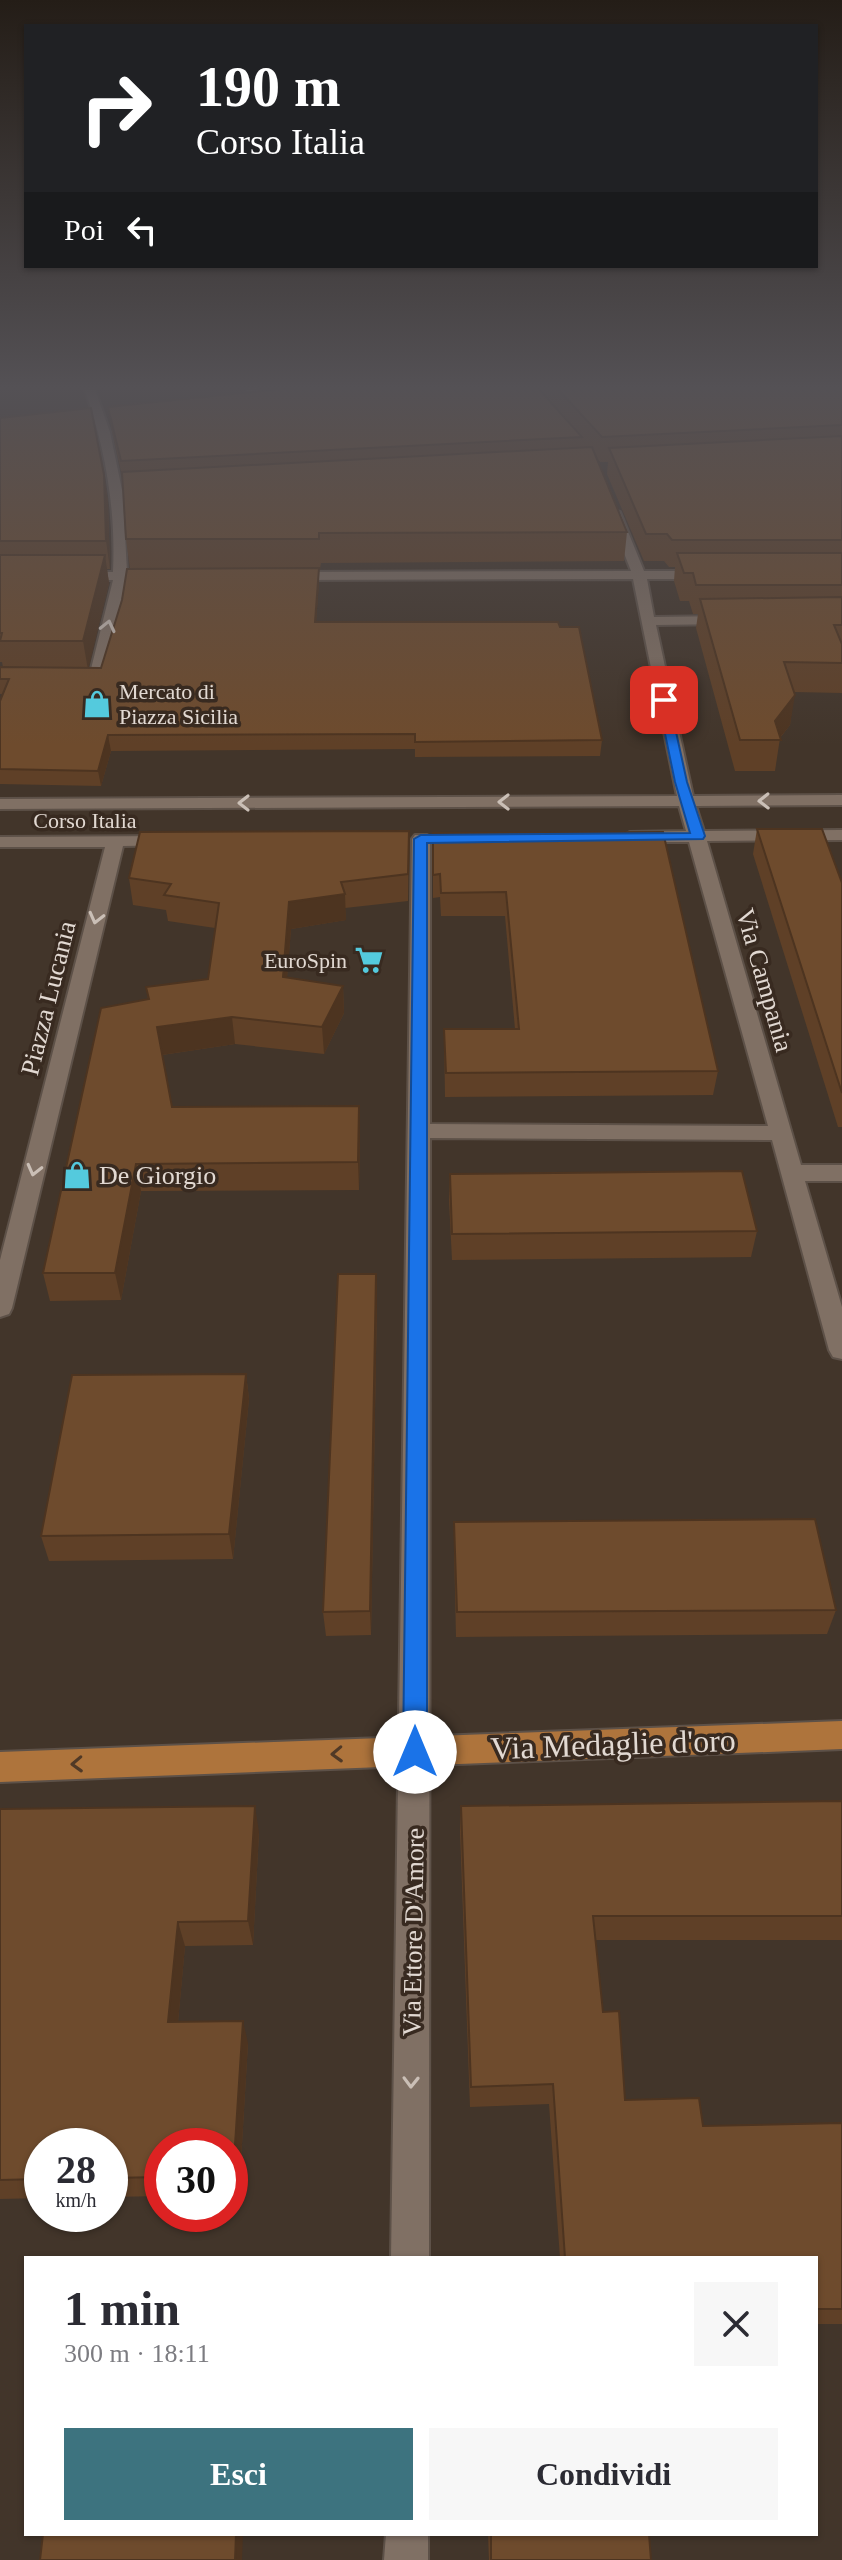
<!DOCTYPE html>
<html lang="it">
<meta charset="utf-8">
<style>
:root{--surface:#fff;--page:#f7f7f7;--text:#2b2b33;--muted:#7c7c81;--accent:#3d737f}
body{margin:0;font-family:Georgia,serif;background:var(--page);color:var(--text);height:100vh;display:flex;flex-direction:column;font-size:30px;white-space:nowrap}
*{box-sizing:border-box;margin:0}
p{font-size:26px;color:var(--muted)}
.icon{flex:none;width:44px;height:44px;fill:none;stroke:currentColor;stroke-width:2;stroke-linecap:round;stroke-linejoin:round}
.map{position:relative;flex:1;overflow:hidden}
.side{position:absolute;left:24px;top:2256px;width:794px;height:280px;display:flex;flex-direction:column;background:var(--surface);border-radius:0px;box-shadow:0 2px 6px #0004}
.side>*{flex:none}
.hud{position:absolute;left:24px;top:24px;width:794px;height:244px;border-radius:0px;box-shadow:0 2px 6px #0004;background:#202124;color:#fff;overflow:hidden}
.speed{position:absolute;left:24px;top:2128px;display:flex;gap:16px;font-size:40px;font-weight:700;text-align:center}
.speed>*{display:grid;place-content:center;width:104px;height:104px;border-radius:50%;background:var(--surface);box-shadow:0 2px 6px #0004;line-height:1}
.speed small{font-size:20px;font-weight:400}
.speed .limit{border:12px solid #d22;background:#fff;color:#111}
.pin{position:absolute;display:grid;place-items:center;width:68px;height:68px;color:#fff;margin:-34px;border-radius:16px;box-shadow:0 4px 12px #0006}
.me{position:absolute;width:88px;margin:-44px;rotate:0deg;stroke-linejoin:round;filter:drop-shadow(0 0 6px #0008)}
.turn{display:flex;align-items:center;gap:28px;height:168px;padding:0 40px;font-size:36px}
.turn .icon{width:104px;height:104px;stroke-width:2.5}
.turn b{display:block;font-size:56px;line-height:68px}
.then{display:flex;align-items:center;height:76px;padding:0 40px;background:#0003;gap:16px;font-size:30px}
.round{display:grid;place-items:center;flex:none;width:84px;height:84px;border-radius:0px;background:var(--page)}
.headline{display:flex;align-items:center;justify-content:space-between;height:136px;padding:0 40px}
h1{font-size:48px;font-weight:700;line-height:60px}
.primary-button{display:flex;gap:16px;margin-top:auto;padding:16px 40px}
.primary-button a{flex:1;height:92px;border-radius:0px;background:var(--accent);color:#fff;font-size:32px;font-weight:700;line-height:92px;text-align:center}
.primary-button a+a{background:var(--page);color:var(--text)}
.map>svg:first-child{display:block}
</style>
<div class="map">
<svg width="842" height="2560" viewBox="0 0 842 2560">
<rect width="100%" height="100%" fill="#42352a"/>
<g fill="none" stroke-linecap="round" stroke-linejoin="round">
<defs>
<g id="minor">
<path d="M84 387H94L110 432 122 490 157 488 163 492 157 496 123 497 127 572H158L165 576 158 580H126L103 677C95 684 75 684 67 677L74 673H90L113 580H78L71 576 78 572H113C116 508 105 447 84 387Z"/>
<polygon points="244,387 255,387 274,406 265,408"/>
<polygon points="610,509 620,512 644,571 706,571 713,575 706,579 647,579 654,617 728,616 735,620 728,624 656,625 693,796 842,795 842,805 696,806 704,831 842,830 842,840 707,841 801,1165 842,1165 842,1181 805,1181 842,1307 842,1359 833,1357 829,1350 772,1140 430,1138 429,2258 391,2258 412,839 415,835 427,835 430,839 430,1124 768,1126 689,842 630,842 621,837 630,832 686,831 679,806 0,809 0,799 677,796 633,579 286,580 279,576 286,572 631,571 608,512"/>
<polygon points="170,836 176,837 179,841 176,845 123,846 12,1308 9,1314 0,1317 0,1260 105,847 0,847 0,837"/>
<polygon points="386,2534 428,2534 428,2560 384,2560"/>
</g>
<polygon id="major" points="842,1721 842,1749 0,1782 0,1752"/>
</defs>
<use href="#minor" stroke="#5d5148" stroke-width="4"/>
<use href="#major" stroke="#5d5148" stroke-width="4"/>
<use href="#minor" fill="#807064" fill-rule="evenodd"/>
<use href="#major" fill="#ae743c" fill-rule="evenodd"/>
</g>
<g fill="#5f4027">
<polygon points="268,387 842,387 842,693 794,692 790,725 780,738 775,771 735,771 696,628 698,614 693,614 689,601 680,601 674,581 675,567 669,567 664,561 644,561 607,474 608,462 600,462 596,457 627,532 624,561 321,563 320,569 319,569 319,582 316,622 602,740 600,756 415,757 415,749 111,751 101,786 0,784 0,701 3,694 0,694 0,667 3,667 2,662 0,662 0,418 104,475 108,502 110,569 107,569 109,583 88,668 101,668 122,600 130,569 126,539 123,481 112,431 108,407 272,390"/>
<polygon points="757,829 842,883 842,1127 838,1127 753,854"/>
<polygon points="409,831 408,901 345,908 346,920 291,929 287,977 343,986 344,1013 324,1054 235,1044 162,1055 172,1107 360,1134 359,1190 141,1191 121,1300 50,1301 43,1273 148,999 146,987 208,979 215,928 168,921 166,910 133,905 129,878"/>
<polygon points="663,832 718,1071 713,1095 445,1097 444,1029 515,1029 505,916 441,916 440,897 433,898 433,833"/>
<polygon points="450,1174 757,1231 751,1257 452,1260 449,1200"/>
<polygon points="376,1274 377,1300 371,1635 326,1636 323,1612"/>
<polygon points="246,1374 249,1399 233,1559 49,1561 41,1536"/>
<polygon points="454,1522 836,1610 827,1634 456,1637 454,1547"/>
<polygon points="842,1801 842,1940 595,1940 603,2012 625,2100 703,2126 842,2123 842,2324 816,2324 816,2258 560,2258 549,2104 470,2107 460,1831 461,1806"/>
<polygon points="0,1809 259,1832 253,1945 185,1946 178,2022 248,2043 239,2194 230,2195 230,2146 162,2146 162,2196 110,2197 110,2146 42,2146 42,2198 0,2199"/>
<polygon points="488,2534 649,2534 651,2560 489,2560"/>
</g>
<g fill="#4d3420">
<polygon points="104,475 108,502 110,569 106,541"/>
<polygon points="105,555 109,583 88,670 83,641"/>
<polygon points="319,568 319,582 315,636 315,622"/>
<polygon points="795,695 790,725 778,740 775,721"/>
<polygon points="108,735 111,751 101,786 98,771"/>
<polygon points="345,894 346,920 291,929 285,1004 283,977 289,902"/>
<polygon points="343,986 344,1013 324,1054 322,1027"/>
<polygon points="232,1017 235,1044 161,1055 157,1027"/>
<polygon points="359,1106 360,1134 359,1190 358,1162"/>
<polygon points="136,1164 141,1191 121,1300 115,1273"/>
<polygon points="376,1274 377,1300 371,1635 370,1611"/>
<polygon points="246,1374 249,1399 233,1559 229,1534"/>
<polygon points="255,1806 259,1832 253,1945 248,1921"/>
<polygon points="178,1922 185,1946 176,2044 168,2022"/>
<polygon points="243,2021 248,2043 239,2194 233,2176"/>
<polygon points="236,2534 243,2534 242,2560 235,2560"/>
</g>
<g fill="#6e4b2d" stroke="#4d3420" stroke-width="2">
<polygon points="300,387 537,387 582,437 121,461 108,407"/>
<polygon points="556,387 842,387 842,425 602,437"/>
<polygon points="91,408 104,475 106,541 0,541 0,418"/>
<polygon points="842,436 842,540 672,540 667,534 646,534 609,448"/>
<polygon points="592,447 627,532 319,533 319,539 126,539 122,472"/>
<polygon points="677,553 842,553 842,585 696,585 693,573 684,573"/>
<polygon points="0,555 105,555 83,641 0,641 2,633 0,633"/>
<polygon points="319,568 315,622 558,622 560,627 579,627 602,740 415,742 415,734 108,735 98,771 0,769 0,701 9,679 0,679 0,667 101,668 122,600 127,569"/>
<polygon points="842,597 842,625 834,625 842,644 842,663 784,662 795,695 775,721 781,740 740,740 700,599"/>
<polygon points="757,829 822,829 842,883 842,1093"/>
<polygon points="409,831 408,874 341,882 345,894 289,902 283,977 343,986 322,1027 232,1017 157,1027 172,1107 359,1106 358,1162 136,1164 115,1273 43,1273 101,1008 149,999 146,987 208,979 219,903 164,895 171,884 129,878 140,832"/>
<polygon points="663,832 718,1071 446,1073 444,1029 519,1029 506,892 441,893 440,874 433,875 433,833"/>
<polygon points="742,1171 757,1231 452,1234 450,1174"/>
<polygon points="338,1274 376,1274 370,1611 323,1612"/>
<polygon points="246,1374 229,1534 41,1536 72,1375"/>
<polygon points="815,1519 836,1610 457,1612 454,1522"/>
<polygon points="842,1801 842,1916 593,1916 603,2012 619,2011 625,2100 699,2098 703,2126 842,2123 842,2309 816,2309 816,2258 565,2258 553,2084 471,2087 461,1806"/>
<polygon points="255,1806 248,1921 178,1922 168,2022 243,2021 233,2176 230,2176 230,2146 162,2146 162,2177 110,2178 110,2146 42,2146 42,2179 0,2180 0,1809"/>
<polygon points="43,2534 236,2534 235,2560 40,2560"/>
<polygon points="491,2534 649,2534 651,2560 491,2560"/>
</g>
<defs><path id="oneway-chevron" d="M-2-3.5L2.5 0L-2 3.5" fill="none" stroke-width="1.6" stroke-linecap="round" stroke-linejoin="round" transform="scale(2)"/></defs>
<g stroke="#cabfb6">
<use href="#oneway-chevron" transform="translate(108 626) rotate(-77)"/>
<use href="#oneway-chevron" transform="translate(764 801) rotate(179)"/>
<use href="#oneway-chevron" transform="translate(504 802) rotate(180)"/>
<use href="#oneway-chevron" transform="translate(244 803) rotate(180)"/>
<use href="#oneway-chevron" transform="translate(96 918) rotate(104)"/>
<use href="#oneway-chevron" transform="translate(34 1170) rotate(104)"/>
<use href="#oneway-chevron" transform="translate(411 2082) rotate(91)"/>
</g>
<g stroke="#503926">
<use href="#oneway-chevron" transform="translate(337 1754) rotate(178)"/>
<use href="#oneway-chevron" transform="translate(77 1764) rotate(178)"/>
</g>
<linearGradient id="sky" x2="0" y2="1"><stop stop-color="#241d17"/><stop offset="0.52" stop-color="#545155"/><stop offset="1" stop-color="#545155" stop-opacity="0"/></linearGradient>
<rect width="842" height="745" fill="url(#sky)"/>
<polygon fill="#1a73e8" stroke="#114b97" stroke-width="2" points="664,696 669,700 687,782 705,836 703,839 427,843 427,1752 423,1759 415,1763 407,1759 403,1752 414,839 421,835 690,833 675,782 658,700"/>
<defs>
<symbol id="shop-bare" viewBox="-9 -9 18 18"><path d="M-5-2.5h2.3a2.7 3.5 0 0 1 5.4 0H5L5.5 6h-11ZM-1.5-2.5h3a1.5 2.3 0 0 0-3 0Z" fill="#54cadd" stroke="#382a20" stroke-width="2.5" paint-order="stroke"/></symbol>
<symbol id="supermarket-bare" viewBox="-9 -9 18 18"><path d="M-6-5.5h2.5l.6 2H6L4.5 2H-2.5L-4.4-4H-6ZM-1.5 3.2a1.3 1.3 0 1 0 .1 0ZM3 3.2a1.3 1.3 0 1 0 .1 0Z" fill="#54cadd" stroke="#382a20" stroke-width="2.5" paint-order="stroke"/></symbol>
</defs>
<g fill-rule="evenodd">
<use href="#shop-bare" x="77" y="684" width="40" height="40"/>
<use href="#supermarket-bare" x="349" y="940" width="40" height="40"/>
<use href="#shop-bare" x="57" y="1155" width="40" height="40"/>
</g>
<g text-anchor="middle" stroke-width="7" stroke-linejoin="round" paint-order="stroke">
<g font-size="22" fill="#e2d9d2" stroke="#382a20" text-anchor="start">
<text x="119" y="699">Mercato di<tspan x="119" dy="25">Piazza Sicilia</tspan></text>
<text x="347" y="968" text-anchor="end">EuroSpin</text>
</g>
<g font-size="22" fill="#e2d9d2" stroke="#382a20">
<text x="85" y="828">Corso Italia</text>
</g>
<g font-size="26" fill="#e2d9d2" stroke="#382a20">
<text transform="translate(765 980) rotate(74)" y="9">Via Campania</text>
<text transform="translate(48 998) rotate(-76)" y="9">Piazza Lucania</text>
<text transform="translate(413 1932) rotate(-89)" y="9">Via Ettore D'Amore</text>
</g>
<g font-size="26" fill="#e2d9d2" stroke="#382a20" text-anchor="start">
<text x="99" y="1184">De Giorgio</text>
</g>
<g font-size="32" fill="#e2d9d2" stroke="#382a20">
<text transform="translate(613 1744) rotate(-2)" y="11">Via Medaglie d'oro</text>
</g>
</g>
</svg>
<div class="speed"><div>28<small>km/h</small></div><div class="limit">30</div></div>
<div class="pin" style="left:664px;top:700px;background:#d93025"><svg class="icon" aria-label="arrive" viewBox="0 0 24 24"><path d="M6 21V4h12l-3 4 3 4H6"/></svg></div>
<svg class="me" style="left:415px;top:1752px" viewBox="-20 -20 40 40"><circle r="19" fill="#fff"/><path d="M0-13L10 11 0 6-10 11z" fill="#1a73e8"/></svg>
<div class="hud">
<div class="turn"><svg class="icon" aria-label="right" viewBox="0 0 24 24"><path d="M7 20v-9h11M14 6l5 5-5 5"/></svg><div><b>190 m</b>Corso Italia</div></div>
<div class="then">Poi<svg class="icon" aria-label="left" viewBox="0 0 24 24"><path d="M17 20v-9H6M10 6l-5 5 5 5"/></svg></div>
</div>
<section class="side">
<div class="headline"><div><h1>1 min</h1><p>300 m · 18:11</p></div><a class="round"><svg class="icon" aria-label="close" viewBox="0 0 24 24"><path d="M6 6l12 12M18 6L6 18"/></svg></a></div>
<div class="primary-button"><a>Esci</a><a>Condividi</a></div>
</section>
</div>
